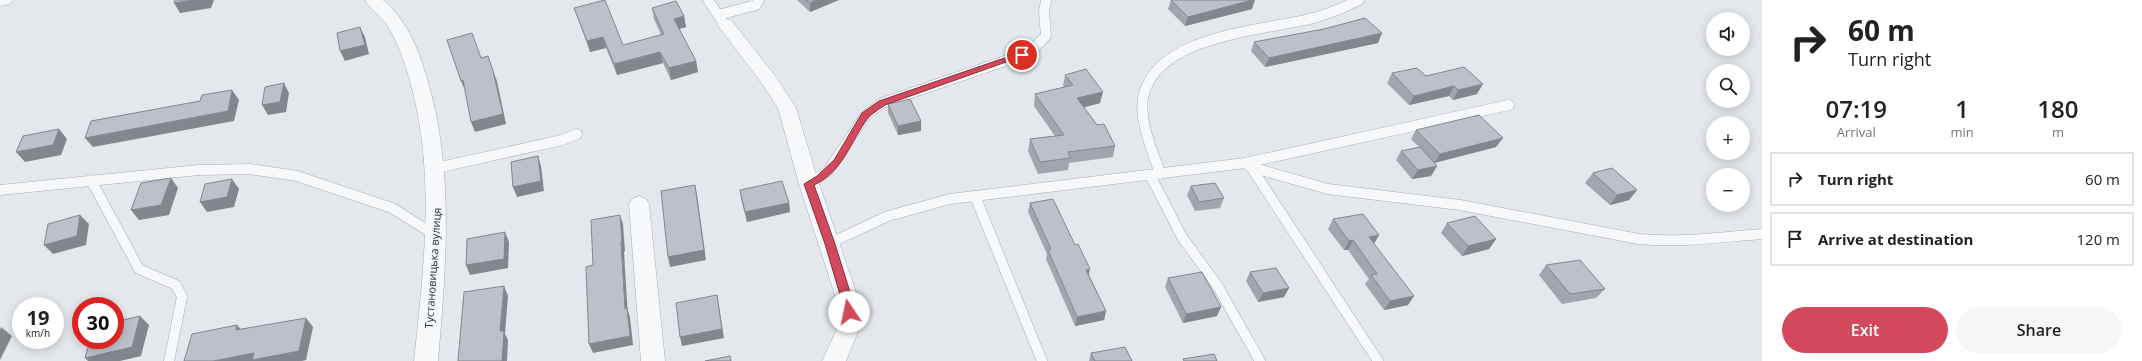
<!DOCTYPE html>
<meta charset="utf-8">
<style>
:root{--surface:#fff;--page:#f6f6f6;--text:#222;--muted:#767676;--line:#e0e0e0;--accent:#d1495b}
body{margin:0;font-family:"Open Sans",sans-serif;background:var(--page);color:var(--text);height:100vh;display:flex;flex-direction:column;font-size:15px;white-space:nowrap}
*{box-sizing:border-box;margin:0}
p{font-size:13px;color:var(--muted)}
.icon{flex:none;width:22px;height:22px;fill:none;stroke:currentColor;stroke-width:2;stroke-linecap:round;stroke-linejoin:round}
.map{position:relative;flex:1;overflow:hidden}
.panel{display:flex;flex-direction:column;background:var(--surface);width:380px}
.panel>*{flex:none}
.hud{background:#fff;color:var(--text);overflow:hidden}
.fabs{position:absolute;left:1706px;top:12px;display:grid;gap:8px}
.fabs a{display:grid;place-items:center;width:44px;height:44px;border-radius:50%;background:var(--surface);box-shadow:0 2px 10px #0003;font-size:20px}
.speed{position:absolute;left:12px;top:297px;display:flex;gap:8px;font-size:20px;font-weight:700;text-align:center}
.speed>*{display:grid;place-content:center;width:52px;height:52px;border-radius:50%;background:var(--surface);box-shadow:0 2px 10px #0003;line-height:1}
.speed small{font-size:10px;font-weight:400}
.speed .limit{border:6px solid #d22;background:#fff;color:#111}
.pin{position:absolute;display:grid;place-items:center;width:34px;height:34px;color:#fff;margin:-17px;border:2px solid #fff;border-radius:50%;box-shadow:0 1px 4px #0007}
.me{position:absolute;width:44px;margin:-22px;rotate:349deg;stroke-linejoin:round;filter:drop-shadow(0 0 3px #0008)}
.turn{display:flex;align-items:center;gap:14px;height:84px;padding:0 20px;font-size:18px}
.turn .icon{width:52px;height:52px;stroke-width:2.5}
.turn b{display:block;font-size:28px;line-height:34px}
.eta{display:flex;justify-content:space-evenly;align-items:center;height:68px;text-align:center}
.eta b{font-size:24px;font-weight:600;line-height:28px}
.button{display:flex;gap:8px;margin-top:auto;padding:8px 20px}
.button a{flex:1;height:46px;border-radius:24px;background:var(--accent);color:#fff;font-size:16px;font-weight:600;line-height:46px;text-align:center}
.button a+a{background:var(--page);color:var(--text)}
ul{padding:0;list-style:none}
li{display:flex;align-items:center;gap:12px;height:54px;margin:0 8px 6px;padding:0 12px;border:2px solid var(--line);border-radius:0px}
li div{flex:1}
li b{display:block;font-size:15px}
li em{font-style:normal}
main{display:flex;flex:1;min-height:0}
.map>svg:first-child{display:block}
</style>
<main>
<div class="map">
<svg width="1762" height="361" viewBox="0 0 1762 361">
<rect width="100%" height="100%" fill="#e4e7ec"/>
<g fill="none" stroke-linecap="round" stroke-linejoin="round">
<defs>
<g id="service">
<polyline points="708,0 721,19"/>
<polyline points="718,15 756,5 759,0"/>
<path d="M1245 163 1251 167 1328 189 1460 205 1639 239C1680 243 1721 237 1762 234"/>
<polyline points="1251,167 1378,361"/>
<polyline points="436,168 562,140 577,134"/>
<path d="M1160 174C1153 151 1139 122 1143 98 1154 37 1257 31 1305 20 1325 16 1341 9 1359 0"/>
<polyline points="1150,175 1182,237 1217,285 1260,361"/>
<polyline points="91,180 139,269 176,285 182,297 169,361"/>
<polyline points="809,184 828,171 865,116 882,103 1022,55 1035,47 1046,36 1044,12 1046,0"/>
<polyline points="0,190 199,170 250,169 297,176 392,208 435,235"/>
<polyline points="975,196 1042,361"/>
<polyline points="830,243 888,216 950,199 1245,163 1509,105"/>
</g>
<g id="minor">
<polygon points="0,0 12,0 10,4 0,6"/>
<path d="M365 0H383C406 19 418 48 426 75 455 169 446 265 438 361H414C424 267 436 173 410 81 405 63 399 46 390 30 384 18 372 11 365 0Z"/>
<polygon points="725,19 731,20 776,77 796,108 819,184 856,292 860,312 859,329 846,361 822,361 837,329 838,312 834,292 799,184 778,108 763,85 717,24 719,20"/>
<polygon points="639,196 646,199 649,204 665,361 641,361 629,204 632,199"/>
</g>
</defs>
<use href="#service" stroke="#a9aeb7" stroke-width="11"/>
<use href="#minor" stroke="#a9aeb7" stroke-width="1"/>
<use href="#service" stroke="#f7f8fa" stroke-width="10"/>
<use href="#minor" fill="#f7f8fa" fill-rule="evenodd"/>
</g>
<g fill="#a1a5ae">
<polygon points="797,0 839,0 810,12"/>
<polygon points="1171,0 1252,9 1185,26 1168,9"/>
<polygon points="574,8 623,45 661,35 654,19 652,8 684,16 686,27 679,29 696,61 698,72 671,80 663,63 617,75 606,48 590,52"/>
<polygon points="1254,42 1378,43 1265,67 1251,51"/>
<polygon points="1392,73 1426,76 1477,94 1453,100 1449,96 1409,105 1387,83"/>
<polygon points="1065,75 1100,103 1084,107 1097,125 1115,146 1113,157 1069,163 1068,170 1038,174 1028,151 1030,139 1055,136 1034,106 1035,94 1064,87 1063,86"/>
<polygon points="888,104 921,121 921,131 898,135 888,113"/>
<polygon points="1416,130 1496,147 1434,163 1437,166 1431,176 1412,179 1396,160 1401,151 1419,147 1411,139"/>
<polygon points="1593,173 1637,190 1629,200 1610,205 1585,183"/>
<polygon points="1191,186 1224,198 1220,208 1195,211 1187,195"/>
<polygon points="740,190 789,203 790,212 747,222 741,199"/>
<polygon points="1030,203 1089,275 1106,311 1104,320 1075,326 1046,259 1047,254 1028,212"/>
<polygon points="1333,219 1374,243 1408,305 1384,310 1365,284 1369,279 1348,250 1344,250 1328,229"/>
<polygon points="1447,223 1496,239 1489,249 1462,256 1441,233"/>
<polygon points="1546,265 1605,289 1596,298 1562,304 1539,275"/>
<polygon points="1250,272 1284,297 1258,302 1246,281"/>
<polygon points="1168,278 1217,316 1183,323 1165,287"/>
<polygon points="1091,353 1132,361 1089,361"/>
</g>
<g fill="#83868d">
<polygon points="195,0 214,0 211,8 180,13 174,3"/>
<polygon points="817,0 839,0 810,12 810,3"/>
<polygon points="1252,0 1255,0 1252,9 1185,26 1188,17"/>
<polygon points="684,16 686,27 676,30 674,19"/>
<polygon points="360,27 365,37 369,54 345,61 340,51"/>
<polygon points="1382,33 1378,43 1265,67 1269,58"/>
<polygon points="603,37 606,48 590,52 587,41"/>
<polygon points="660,52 663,63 617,75 614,64"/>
<polygon points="696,61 698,72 671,80 669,68"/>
<polygon points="493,71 497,81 506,124 475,132 471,122"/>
<polygon points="463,80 465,90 461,81"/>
<polygon points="284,83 289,93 286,112 268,115 262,105"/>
<polygon points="1483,84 1477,94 1453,100 1458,90"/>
<polygon points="1454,86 1449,96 1409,105 1414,96"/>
<polygon points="232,90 239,100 234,121 93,147 85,138 228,111"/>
<polygon points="1103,92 1100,103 1075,110 1077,98"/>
<polygon points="921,121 921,131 898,135 898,126"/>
<polygon points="59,129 67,139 61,155 25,162 16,152"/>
<polygon points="1503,138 1496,147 1434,163 1440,154"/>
<polygon points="538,156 541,166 544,191 517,197 513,187"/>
<polygon points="1437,166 1431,176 1412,179 1418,170"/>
<polygon points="171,178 178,188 169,215 139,220 131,210"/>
<polygon points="232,179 239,189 234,207 207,212 200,202"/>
<polygon points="695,185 697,195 706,260 670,267 668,257"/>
<polygon points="1637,190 1629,200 1610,205 1617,195"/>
<polygon points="789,203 790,212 747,222 745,212"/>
<polygon points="80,215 89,224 86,245 53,254 44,245"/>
<polygon points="620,215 623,224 625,251 624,252 628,318 625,309 621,242"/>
<polygon points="505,232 509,242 508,268 470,275 466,265"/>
<polygon points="1379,235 1374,244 1369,237"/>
<polygon points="1496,239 1489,249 1462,256 1468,246"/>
<polygon points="1353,240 1348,250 1344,250 1349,241"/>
<polygon points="1090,269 1088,278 1086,270"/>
<polygon points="504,286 508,296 505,334 508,340 507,361 502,361 500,331"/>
<polygon points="1289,288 1284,297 1258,302 1263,293"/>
<polygon points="717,295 724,338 682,346 680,337"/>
<polygon points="1414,296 1408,305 1384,310 1390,301"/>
<polygon points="1221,307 1217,316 1183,323 1186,314"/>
<polygon points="627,308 630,317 633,345 593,353 589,344"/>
<polygon points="1106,311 1104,320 1075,326 1077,317"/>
<polygon points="140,316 149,325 141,356 120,361 88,361 85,358"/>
<polygon points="306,318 313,327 306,360 302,361 213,361 254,353"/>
<polygon points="237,325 245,334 236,330"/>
<polygon points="1,327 12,336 0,360 0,330"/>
</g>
<g fill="#bbc0ca" stroke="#83868d">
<polygon points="175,0 195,0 174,3"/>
<polygon points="605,0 623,45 664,34 652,8 676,1 684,16 674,19 696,61 669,68 660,52 614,64 603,37 587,41 574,8"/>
<polygon points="806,0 817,0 810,3"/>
<polygon points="1171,0 1252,0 1188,17"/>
<polygon points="1365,18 1382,33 1269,58 1254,42 1324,29"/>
<polygon points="360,27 365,45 340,51 337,33"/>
<polygon points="472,33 481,58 488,56 493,71 503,114 471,122 463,80 461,81 447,40"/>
<polygon points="1464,67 1483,84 1458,90 1454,86 1414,96 1392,73 1417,68 1426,76"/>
<polygon points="1086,69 1103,92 1077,98 1097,125 1104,124 1115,146 1068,152 1070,158 1040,162 1030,139 1064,135 1035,94 1073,85 1065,75"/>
<polygon points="284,83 280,102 262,105 265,87"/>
<polygon points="232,90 228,111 85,138 91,121 200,101 202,95"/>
<polygon points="910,99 921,121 898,126 888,104"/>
<polygon points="1479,115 1503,138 1440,154 1416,130"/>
<polygon points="59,129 53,145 16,152 23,136"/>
<polygon points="1420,147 1437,166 1418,170 1401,151"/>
<polygon points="538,156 541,181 513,187 511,162"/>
<polygon points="1612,168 1637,190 1617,195 1593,173"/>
<polygon points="171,178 161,205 131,210 141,183"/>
<polygon points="232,179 227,197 200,202 205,184"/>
<polygon points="782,181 789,203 745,212 740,190"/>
<polygon points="1215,183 1224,198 1199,202 1191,186"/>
<polygon points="695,185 704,250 668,257 661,191"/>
<polygon points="1053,199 1075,245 1078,244 1090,269 1086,270 1106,311 1077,317 1048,250 1051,249 1030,203"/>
<polygon points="1363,214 1379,235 1369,237 1414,296 1390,301 1371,275 1377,274 1353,240 1349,241 1333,219"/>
<polygon points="80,215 77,236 44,245 48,224"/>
<polygon points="620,215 622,242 621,242 625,309 627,308 630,336 589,344 586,267 593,265 591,220"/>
<polygon points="1475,216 1496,239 1468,246 1447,223"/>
<polygon points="505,232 504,259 466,265 467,239"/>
<polygon points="1580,260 1605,289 1570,294 1546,265"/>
<polygon points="1276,268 1289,288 1263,293 1250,272"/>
<polygon points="1202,272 1221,307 1186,314 1168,278"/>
<polygon points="504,286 500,331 504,331 502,361 458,361 464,292"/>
<polygon points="717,295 722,329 680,337 676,303"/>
<polygon points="140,316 132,347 85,358 90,340 115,340 115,322"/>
<polygon points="306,318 299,351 252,360 254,353 213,361 184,361 192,334 237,325 236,330"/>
<polygon points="1125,347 1132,361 1095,361 1091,353"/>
<polygon points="1214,354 1217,361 1184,361 1183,359"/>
<polygon points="730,356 731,361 705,361"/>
</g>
<path fill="#d1495b" stroke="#882f3b" d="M1019 53 1026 55 885 105C880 109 872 113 868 118 850 142 843 172 814 185L835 244 850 292 854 312 853 315H846L825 244 804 184 817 176 834 160 862 113 879 101Z"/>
<g text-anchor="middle" stroke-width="4" stroke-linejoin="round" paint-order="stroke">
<g font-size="11" fill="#2b3445" stroke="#f4f6f9">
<text transform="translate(433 268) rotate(-86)" y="4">Тустановицька вулиця</text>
</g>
</g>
</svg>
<div class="fabs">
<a><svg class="icon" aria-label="sound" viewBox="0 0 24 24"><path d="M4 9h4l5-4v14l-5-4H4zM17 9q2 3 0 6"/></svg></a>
<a><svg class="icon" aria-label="search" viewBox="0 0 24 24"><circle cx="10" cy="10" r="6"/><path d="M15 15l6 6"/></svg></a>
<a>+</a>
<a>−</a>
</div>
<div class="speed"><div>19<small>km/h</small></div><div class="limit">30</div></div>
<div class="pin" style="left:1022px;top:55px;background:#d93025"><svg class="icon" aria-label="arrive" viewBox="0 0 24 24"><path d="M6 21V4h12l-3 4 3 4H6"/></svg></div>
<svg class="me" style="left:849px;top:312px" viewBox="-20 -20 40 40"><circle r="19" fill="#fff"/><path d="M0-13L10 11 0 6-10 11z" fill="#d1495b"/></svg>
</div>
<section class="panel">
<div class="hud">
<div class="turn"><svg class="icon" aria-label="right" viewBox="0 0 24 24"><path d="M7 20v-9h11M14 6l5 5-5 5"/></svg><div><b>60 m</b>Turn right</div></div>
</div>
<div class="eta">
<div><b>07:19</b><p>Arrival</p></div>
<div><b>1</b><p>min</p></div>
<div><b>180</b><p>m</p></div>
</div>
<ul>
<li><svg class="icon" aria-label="right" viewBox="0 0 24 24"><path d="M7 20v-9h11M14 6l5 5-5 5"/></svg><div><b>Turn right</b></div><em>60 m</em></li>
<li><svg class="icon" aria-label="arrive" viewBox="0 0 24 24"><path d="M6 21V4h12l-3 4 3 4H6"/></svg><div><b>Arrive at destination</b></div><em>120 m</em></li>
</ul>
<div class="button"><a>Exit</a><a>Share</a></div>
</section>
</main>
